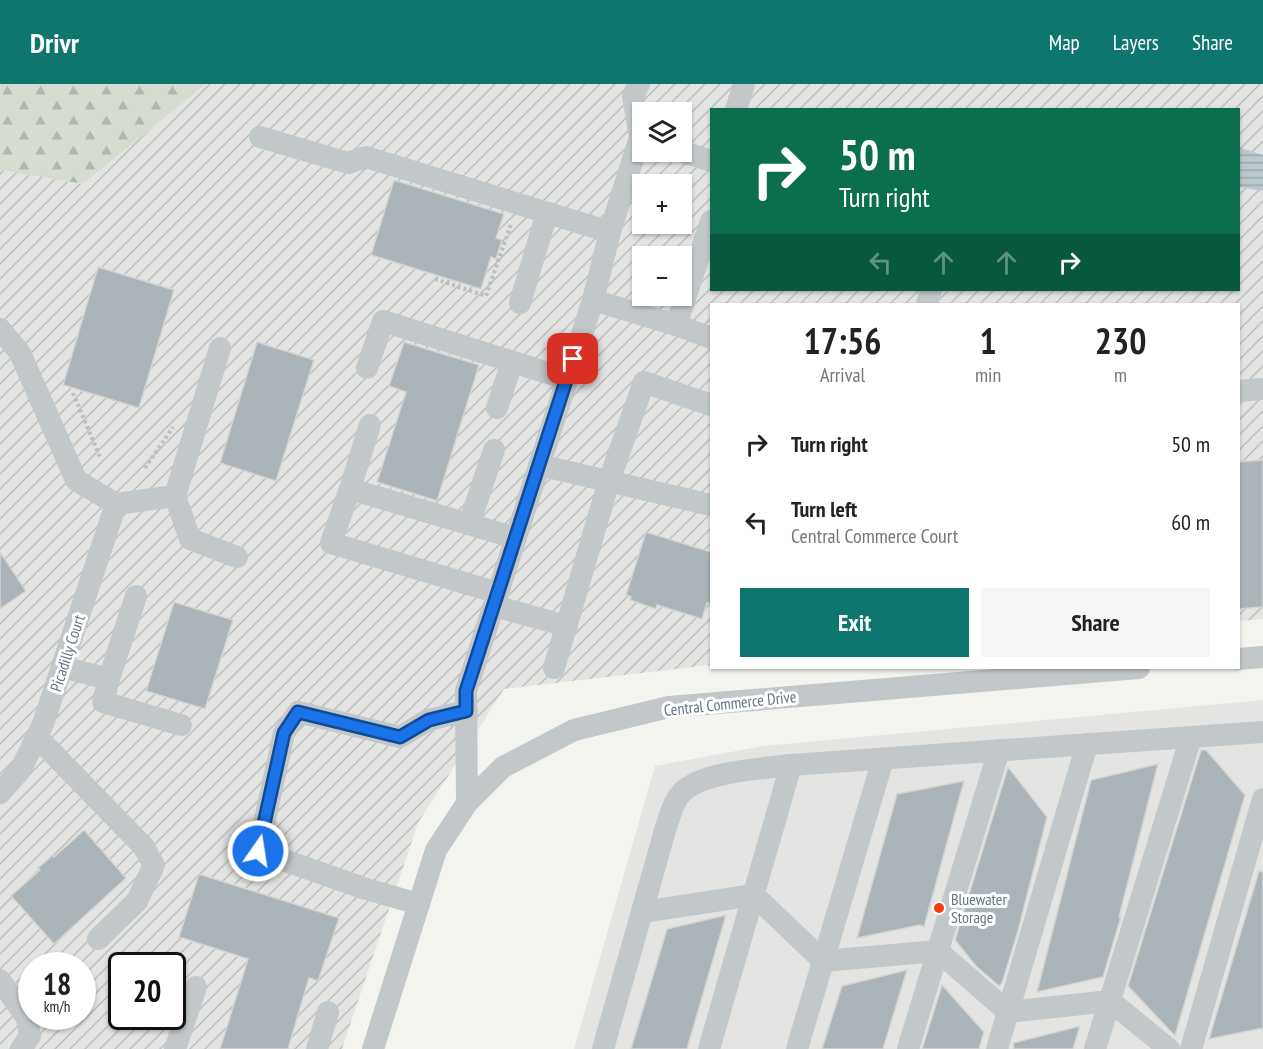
<!DOCTYPE html>
<meta charset="utf-8">
<style>
:root{--surface:#fff;--page:#f6f6f6;--text:#222;--muted:#767676;--accent:#0f766e}
body{margin:0;font-family:"PT Sans Narrow",sans-serif;background:var(--page);color:var(--text);height:100vh;display:flex;flex-direction:column;font-size:22px;white-space:nowrap}
*{box-sizing:border-box;margin:0}
p{font-size:20px;color:var(--muted)}
.icon{flex:none;width:33px;height:33px;fill:none;stroke:currentColor;stroke-width:2;stroke-linecap:round;stroke-linejoin:round}
.map{position:relative;flex:1;overflow:hidden}
.drawer{position:absolute;left:710px;top:219px;width:530px;height:366px;display:flex;flex-direction:column;background:var(--surface);border-radius:0px;box-shadow:0 2px 4px #0004}
.drawer>*{flex:none}
.guide{position:absolute;left:710px;top:24px;width:530px;height:183px;border-radius:0px;box-shadow:0 2px 4px #0004;background:#0b6e4f;color:#fff;overflow:hidden}
.fabs{position:absolute;left:632px;top:18px;display:grid;gap:12px}
.fabs a{display:grid;place-items:center;width:60px;height:60px;border-radius:0px;background:var(--surface);box-shadow:0 2px 4px #0004;font-size:30px}
.speed{position:absolute;left:18px;top:868px;display:flex;gap:12px;font-size:30px;font-weight:700;text-align:center}
.speed>*{display:grid;place-content:center;width:78px;height:78px;border-radius:50%;background:var(--surface);box-shadow:0 2px 4px #0004;line-height:1}
.speed small{font-size:15px;font-weight:400}
.speed .limit{border:3px solid #111;border-radius:9px;background:#fff;color:#111}
.pin{position:absolute;display:grid;place-items:center;width:51px;height:51px;color:#fff;margin:-26px;border-radius:12px;box-shadow:0 3px 9px #0006}
.me{position:absolute;width:66px;margin:-33px;rotate:13deg;stroke-linejoin:round;filter:drop-shadow(0 0 4px #0008)}
.turn{display:flex;align-items:center;gap:21px;height:126px;padding:0 30px;font-size:27px}
.turn .icon{width:78px;height:78px;stroke-width:2.5}
.turn b{display:block;font-size:42px;line-height:51px}
.lanes{display:flex;align-items:center;height:57px;padding:0 30px;background:#0003;justify-content:center;gap:30px;direction:ltr}
.lanes .off{opacity:.35}
.eta{display:flex;justify-content:space-evenly;align-items:center;height:102px;text-align:center}
.eta b{font-size:36px;font-weight:700;line-height:42px}
.button{display:flex;gap:12px;margin-top:auto;padding:12px 30px}
.button a{flex:1;height:69px;border-radius:0px;background:var(--accent);color:#fff;font-size:24px;font-weight:700;line-height:69px;text-align:center}
.button a+a{background:var(--page);color:var(--text)}
ul{padding:0;list-style:none}
li{display:flex;align-items:center;gap:18px;height:78px;padding:0 30px}
li div{flex:1}
li b{display:block;font-size:22px}
li em{font-style:normal}
header{display:flex;align-items:center;gap:36px;box-sizing:border-box;height:84px;padding:0 30px;background:var(--accent);color:#fff}
header strong{font-size:28px}
nav{display:flex;gap:33px;margin-inline-start:auto;font-size:21px}
.map>svg:first-child{display:block}
</style>
<header>
<strong>Drivr</strong>
<nav><a>Map</a><a>Layers</a><a>Share</a></nav>
</header>
<div class="map">
<svg width="1263" height="965" viewBox="0 0 1263 965">
<defs>
<pattern id="industrial-furrows" width="10" height="10" patternUnits="userSpaceOnUse" patternTransform="scale(1.5)"><rect width="10" height="10" fill="#e4e5e3"/><path d="M-1 1l2-2M0 10L10 0M9 11l2-2" fill="none" stroke="#bcbebd"/></pattern>
<pattern id="forest-firs" width="22" height="20" patternUnits="userSpaceOnUse" patternTransform="scale(1.5)"><rect width="22" height="20" fill="#d5dcd0"/><path d="M5 1l3.5 6h-7zM16 11l3.5 6h-7z" fill="#b0b7ae"/></pattern>
<pattern id="water-rules" width="6" height="5" patternUnits="userSpaceOnUse" patternTransform="scale(1.5)"><rect width="6" height="5" fill="#bbc9cd"/><path d="M0 2.5h6" fill="none" stroke="#9ba8ac"/></pattern>
</defs>
<rect width="100%" height="100%" fill="#f4f4ef"/>
<polygon fill="#e4e5e3" points="1263,616 1263,965 574,965 655,682 763,662"/>
<path fill="url(#industrial-furrows)" fill-rule="evenodd" d="M206 0H1263V535L1238 537V220H711V581L504 605 418 739 342 965H0V86L83 100ZM711 26H1238V206H711ZM642 28H681V68H642ZM642 100H681V140H642ZM642 172H681V212H642ZM32 882H82V933H32ZM122 882H172V933H122Z"/>
<polygon fill="url(#forest-firs)" points="0,0 206,0 83,100 0,86"/>
<polygon fill="url(#water-rules)" points="1238,63 1263,71 1263,107 1238,103"/>
<g fill="#abb4b8" stroke="#d5d5d2" stroke-width="1.5">
<polygon points="394,96 504,130 496,154 502,156 496,175 491,173 481,205 371,171"/>
<polygon points="98,183 174,206 139,324 63,301"/>
<polygon points="257,258 314,276 276,397 220,379"/>
<polygon points="404,258 479,281 437,417 377,398 406,308 389,302"/>
<polygon points="1263,376 1263,523 1238,525 1238,378"/>
<polygon points="646,448 711,468 711,520 707,519 702,535 657,521 656,525 630,516 631,513 626,511"/>
<polygon points="0,468 26,507 0,525"/>
<polygon points="174,518 233,536 205,625 146,607"/>
<polygon points="1201,666 1206,666 1245,711 1175,952 1128,902"/>
<polygon points="1158,680 1119,833 1121,833 1103,893 1037,908 1091,696"/>
<polygon points="1008,683 1047,733 1018,847 1002,899 999,902 976,882 955,856"/>
<polygon points="964,697 924,843 920,841 857,854 897,710"/>
<polygon points="84,746 126,794 54,860 11,812 40,786 38,784 53,771 54,773"/>
<polygon points="1259,787 1263,788 1263,944 1209,955"/>
<polygon points="199,790 339,834 318,897 309,894 288,965 220,965 248,875 179,853"/>
<polygon points="726,831 687,965 631,965 667,845"/>
<polygon points="907,886 883,965 822,965 842,902"/>
<polygon points="942,901 984,948 979,965 922,965"/>
<polygon points="1080,942 1073,965 1014,965 1013,959"/>
</g>
<g fill="none" stroke-linecap="round" stroke-linejoin="round">
<g stroke="#bcbec0" stroke-width="4" stroke-dasharray="3 3" stroke-linecap="butt">
<polyline points="435,195 486,212 511,140"/>
<polyline points="73,309 100,373"/>
<polyline points="145,384 173,343"/>
</g>
<g stroke="#c2c7c9" stroke-width="22">
<polyline points="736,26 744,0"/>
<polyline points="260,53 348,79 366,73 610,148"/>
<polyline points="681,67 711,77"/>
<polyline points="593,216 676,241 711,137"/>
<polyline points="520,219 547,129"/>
<polyline points="927,220 931,206"/>
<polyline points="676,241 711,254"/>
<polyline points="0,245 20,269 76,396 116,420 175,412 220,264"/>
<polyline points="367,284 383,237 567,295"/>
<polyline points="1238,307 1263,305"/>
<polyline points="497,324 512,278"/>
<polyline points="539,381 711,421"/>
<polyline points="350,405 370,341"/>
<polyline points="175,412 190,455 237,473"/>
<polyline points="469,440 494,366"/>
<polyline points="498,509 331,459 333,453 350,405 516,454"/>
<polyline points="494,522 567,542"/>
<polyline points="1238,575 1263,573"/>
<polyline points="62,583 109,595 103,618 181,641"/>
<polyline points="554,584 609,397 644,298 711,321"/>
<polyline points="109,595 136,512"/>
<polyline points="37,653 143,762 154,781 137,817 98,855"/>
<polyline points="0,709 21,685 43,640 116,420"/>
<polyline points="467,719 466,607 593,216 610,148 640,53 633,12 639,0"/>
<polyline points="419,820 366,805 258,767 284,649 298,628 400,653 428,636 467,627"/>
<polyline points="642,828 754,811 823,877 938,867 1008,928 1110,917 1169,965"/>
<polyline points="0,896 27,934 30,952 21,965"/>
<polyline points="175,965 196,903"/>
<polyline points="317,965 328,928"/>
<polyline points="373,965 436,766 467,719 503,683 574,646 669,623 1139,584"/>
<path d="M603 965 666 743C670 732 672 721 679 712 697 687 762 685 791 681L1263 648"/>
<polyline points="709,965 791,681"/>
<polyline points="797,965 883,675"/>
<polyline points="908,965 999,666"/>
<polyline points="997,965 1087,660"/>
<polyline points="1095,965 1191,653"/>
<polyline points="1191,965 1263,715"/>
</g>
</g>
<g fill="none" stroke-linecap="round" stroke-linejoin="round">
<defs>
<polyline id="route" points="258,767 284,649 298,628 400,653 429,636 466,627 466,607 573,275"/>
</defs>
<use href="#route" stroke="#114b97" stroke-width="15"/>
<use href="#route" stroke="#1a73e8" stroke-width="10"/>
</g>
<circle fill="#f33b10" stroke="#fff" stroke-width="2" cx="939" cy="824" r="6"/>
<g text-anchor="middle" stroke-width="6" stroke-linejoin="round" paint-order="stroke">
<g font-size="16" fill="#607583" stroke="#fff">
<text transform="translate(67 569) rotate(-72)" y="6">Picadilly Court</text>
<text transform="translate(730 619) rotate(-6)" y="6">Central Commerce Drive</text>
</g>
<g font-size="16" fill="#607583" stroke="#fff" text-anchor="start">
<text x="951" y="821">Bluewater<tspan x="951" dy="18">Storage</tspan></text>
</g>
</g>
</svg>
<div class="fabs">
<a><svg class="icon" aria-label="layers" viewBox="0 0 24 24"><path d="M12 4l9 5-9 5-9-5zM3 14l9 5 9-5"/></svg></a>
<a>+</a>
<a>−</a>
</div>
<div class="speed"><div>18<small>km/h</small></div><div class="limit">20</div></div>
<div class="pin" style="left:573px;top:275px;background:#d93025"><svg class="icon" aria-label="arrive" viewBox="0 0 24 24"><path d="M6 21V4h12l-3 4 3 4H6"/></svg></div>
<svg class="me" style="left:258px;top:767px" viewBox="-20 -20 40 40"><circle r="17" fill="#1a73e8" stroke="#fff" stroke-width="3"/><path d="M0-11L8 9 0 5-8 9z" fill="#fff"/></svg>
<div class="guide">
<div class="turn"><svg class="icon" aria-label="right" viewBox="0 0 24 24"><path d="M7 20v-9h11M14 6l5 5-5 5"/></svg><div><b>50 m</b>Turn right</div></div>
<div class="lanes"><svg class="icon off" aria-label="left" viewBox="0 0 24 24"><path d="M17 20v-9H6M10 6l-5 5 5 5"/></svg><svg class="icon off" aria-label="ahead" viewBox="0 0 24 24"><path d="M12 20V5M6 11l6-6 6 6"/></svg><svg class="icon off" aria-label="ahead" viewBox="0 0 24 24"><path d="M12 20V5M6 11l6-6 6 6"/></svg><svg class="icon" aria-label="right" viewBox="0 0 24 24"><path d="M7 20v-9h11M14 6l5 5-5 5"/></svg></div>
</div>
<section class="drawer">
<div class="eta">
<div><b>17:56</b><p>Arrival</p></div>
<div><b>1</b><p>min</p></div>
<div><b>230</b><p>m</p></div>
</div>
<ul>
<li><svg class="icon" aria-label="right" viewBox="0 0 24 24"><path d="M7 20v-9h11M14 6l5 5-5 5"/></svg><div><b>Turn right</b></div><em>50 m</em></li>
<li><svg class="icon" aria-label="left" viewBox="0 0 24 24"><path d="M17 20v-9H6M10 6l-5 5 5 5"/></svg><div><b>Turn left</b><p>Central Commerce Court</p></div><em>60 m</em></li>
</ul>
<div class="button"><a>Exit</a><a>Share</a></div>
</section>
</div>
